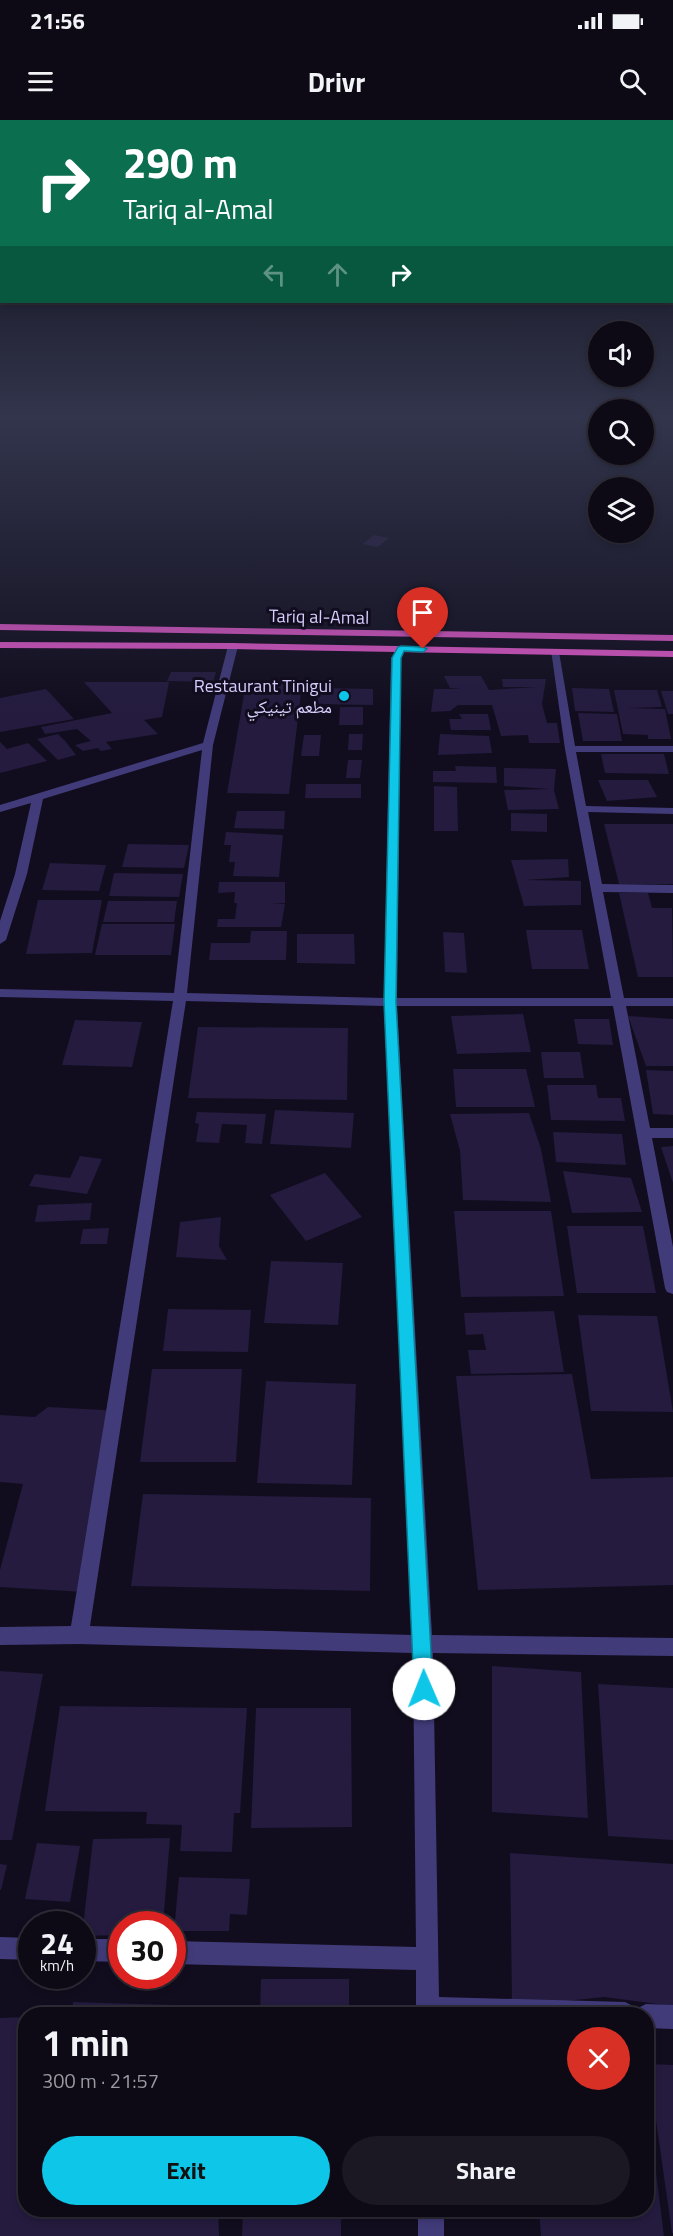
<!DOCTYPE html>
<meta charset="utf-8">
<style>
:root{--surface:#0d0a16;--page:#1b1823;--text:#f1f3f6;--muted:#9a9aa1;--line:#2d2b35;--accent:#0ec6e8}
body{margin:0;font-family:"Titillium Web","Noto Naskh Arabic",sans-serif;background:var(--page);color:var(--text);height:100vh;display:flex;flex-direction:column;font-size:22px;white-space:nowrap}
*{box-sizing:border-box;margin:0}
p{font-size:20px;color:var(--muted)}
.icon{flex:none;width:33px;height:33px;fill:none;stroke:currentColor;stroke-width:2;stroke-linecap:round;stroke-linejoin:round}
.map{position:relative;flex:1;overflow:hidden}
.drawer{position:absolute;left:18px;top:1887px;width:636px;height:210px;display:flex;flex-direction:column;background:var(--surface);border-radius:24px;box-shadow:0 3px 9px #0003,0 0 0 2px var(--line)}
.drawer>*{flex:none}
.hud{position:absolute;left:0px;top:0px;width:674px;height:183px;box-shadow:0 3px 9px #0003,0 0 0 2px var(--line);background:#0b6e4f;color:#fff;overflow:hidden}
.fabs{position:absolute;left:588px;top:201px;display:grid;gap:12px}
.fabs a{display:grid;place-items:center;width:66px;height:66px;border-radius:50%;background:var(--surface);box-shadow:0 3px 9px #0003,0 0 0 2px var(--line);font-size:30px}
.speed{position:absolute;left:18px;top:1791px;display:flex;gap:12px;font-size:30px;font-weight:700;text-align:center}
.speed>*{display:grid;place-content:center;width:78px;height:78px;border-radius:50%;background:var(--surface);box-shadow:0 3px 9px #0003,0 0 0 2px var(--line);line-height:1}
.speed small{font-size:15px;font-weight:400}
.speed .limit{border:9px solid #d22;background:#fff;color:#111}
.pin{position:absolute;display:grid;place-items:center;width:51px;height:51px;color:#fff;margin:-62px -26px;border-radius:50% 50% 50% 0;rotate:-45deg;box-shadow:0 0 6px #0007}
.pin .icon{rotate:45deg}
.me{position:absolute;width:66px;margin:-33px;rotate:359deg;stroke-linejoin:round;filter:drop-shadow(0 0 4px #0008)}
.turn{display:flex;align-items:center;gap:21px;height:126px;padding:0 24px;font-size:27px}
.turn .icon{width:78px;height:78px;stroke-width:2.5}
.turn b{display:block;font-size:42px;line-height:51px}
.lanes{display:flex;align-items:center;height:57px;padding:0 24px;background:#0003;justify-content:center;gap:30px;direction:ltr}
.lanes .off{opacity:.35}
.round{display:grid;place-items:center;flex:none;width:63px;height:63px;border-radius:32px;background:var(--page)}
.overview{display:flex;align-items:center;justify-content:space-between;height:102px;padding:0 24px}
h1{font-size:36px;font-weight:700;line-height:45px}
.primary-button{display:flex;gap:12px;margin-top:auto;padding:12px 24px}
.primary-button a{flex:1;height:69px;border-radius:36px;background:var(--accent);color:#111;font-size:24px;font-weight:700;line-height:69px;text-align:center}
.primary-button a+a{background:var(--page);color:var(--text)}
.status{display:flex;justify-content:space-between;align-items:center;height:42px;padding:0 30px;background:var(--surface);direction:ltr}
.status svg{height:16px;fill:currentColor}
header{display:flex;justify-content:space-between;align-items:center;height:78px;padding:0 24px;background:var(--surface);font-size:27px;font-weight:700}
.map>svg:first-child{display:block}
</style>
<div class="status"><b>21:56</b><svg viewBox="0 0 49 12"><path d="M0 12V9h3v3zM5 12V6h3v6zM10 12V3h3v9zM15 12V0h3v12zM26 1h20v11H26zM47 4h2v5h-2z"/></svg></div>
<header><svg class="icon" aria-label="menu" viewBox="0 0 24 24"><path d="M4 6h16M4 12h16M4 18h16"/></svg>Drivr<svg class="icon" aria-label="search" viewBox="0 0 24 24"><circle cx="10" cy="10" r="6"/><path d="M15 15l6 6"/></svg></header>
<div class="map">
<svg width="673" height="2116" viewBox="0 0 673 2116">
<rect width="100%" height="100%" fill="#110d1e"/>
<g fill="#241b3e">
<polygon points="374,415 389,418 378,427 363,424"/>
<polygon points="171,552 216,552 213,562 167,561"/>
<polygon points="444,556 481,556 489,570 538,567 503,567 502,559 546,559 542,584 547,603 557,603 560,623 529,623 528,615 501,616 492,585 458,585 450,591 431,592 434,569 462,569 450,568"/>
<polygon points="84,562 169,562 162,597 144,600 158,614 106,622 112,629 101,631 98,628 83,631 75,625 91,621 77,609 45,614 41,607 112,593"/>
<polygon points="246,563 302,564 289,674 227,673"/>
<polygon points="315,568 373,569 373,585 313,584"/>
<polygon points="572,568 609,569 614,592 575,591"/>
<polygon points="46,569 74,599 0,612 0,578"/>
<polygon points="614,570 657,570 662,587 628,588 665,589 671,619 648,619 648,615 623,614"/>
<polygon points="661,571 673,571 673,594 668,594"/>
<polygon points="340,587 363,587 363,605 339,605"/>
<polygon points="578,593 617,594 622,621 583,621"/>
<polygon points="459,594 488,594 491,610 451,610 449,599 462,599"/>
<polygon points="58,614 66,622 76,635 58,640 37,619"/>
<polygon points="349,614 363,614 362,630 348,630"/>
<polygon points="440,614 489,616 492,633 438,635"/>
<polygon points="304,615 321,615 319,636 301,636"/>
<polygon points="0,622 7,629 28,623 47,641 0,653"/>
<polygon points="601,634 664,634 669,654 605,653"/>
<polygon points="348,640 362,640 360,658 346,658"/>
<polygon points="455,646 496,647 497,663 433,662 433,651 456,651"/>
<polygon points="504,648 556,649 554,670 559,689 508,690 504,670 550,669 504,666"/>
<polygon points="598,660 648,660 657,677 607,681"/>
<polygon points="306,664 361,664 361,678 305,678"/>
<polygon points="434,666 457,667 458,711 434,711"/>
<polygon points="237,691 285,691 284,709 234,708"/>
<polygon points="511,693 547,694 547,712 511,711"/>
<polygon points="604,704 673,704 673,764 619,764"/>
<polygon points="226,712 283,715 279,757 233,756 235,742 229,742 231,725 224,725"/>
<polygon points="128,724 189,725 184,748 122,747"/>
<polygon points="568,739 569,757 526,760 581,761 581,785 524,786 511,740"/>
<polygon points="50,743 106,745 99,771 42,770"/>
<polygon points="114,753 183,754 179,777 109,776"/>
<polygon points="219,762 285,762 285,783 272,783 285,784 281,807 217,807 218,799 235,799 237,783 234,783 235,772 218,773"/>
<polygon points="619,773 648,773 652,788 672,788 673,857 638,857"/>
<polygon points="38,780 102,780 92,833 26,834"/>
<polygon points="108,781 177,781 174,802 103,802"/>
<polygon points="102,804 175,804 171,835 95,835"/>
<polygon points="526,810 582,810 589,849 532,849"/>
<polygon points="251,811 287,811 286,840 209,840 211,823 250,823"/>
<polygon points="443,812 464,813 467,853 445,852"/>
<polygon points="297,814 354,814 355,844 297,843"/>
<polygon points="523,894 531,932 457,934 451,896"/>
<polygon points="628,896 673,899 673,946 646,946"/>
<polygon points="574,899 609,899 613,925 578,924"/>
<polygon points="75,900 142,902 132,947 62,945"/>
<polygon points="198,907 348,908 347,980 188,978"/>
<polygon points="541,932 580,932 584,958 544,958"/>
<polygon points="453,949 526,949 535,987 456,987"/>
<polygon points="646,950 673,951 673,995 653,994"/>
<polygon points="547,965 596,965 598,978 621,978 625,1001 551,1000"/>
<polygon points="275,990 354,993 351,1028 270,1024"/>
<polygon points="197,992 266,994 262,1024 245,1023 247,1005 222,1004 219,1023 196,1022 199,1004 195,1003"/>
<polygon points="529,993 541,1029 551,1082 463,1080 460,1031 450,994"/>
<polygon points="553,1012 622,1014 626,1045 556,1042"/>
<polygon points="673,1026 673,1063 661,1027"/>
<polygon points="80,1036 102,1039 87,1074 29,1066 35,1054 70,1058"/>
<polygon points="563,1051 631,1058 642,1092 572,1093"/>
<polygon points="325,1053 362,1097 306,1121 270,1075"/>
<polygon points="92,1083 90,1100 35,1102 38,1085"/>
<polygon points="454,1091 551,1091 564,1176 461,1177"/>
<polygon points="221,1097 219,1126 227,1140 176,1137 180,1102"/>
<polygon points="567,1106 643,1106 656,1173 577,1173"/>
<polygon points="109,1108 107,1124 80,1124 83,1109"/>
<polygon points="271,1141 343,1143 338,1205 264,1203"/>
<polygon points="168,1189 251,1190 248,1232 163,1231"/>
<polygon points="554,1191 564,1252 471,1254 468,1230 486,1230 483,1214 466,1215 464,1193"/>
<polygon points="578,1195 657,1196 673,1292 591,1291"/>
<polygon points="152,1249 242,1249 236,1342 140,1342"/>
<polygon points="572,1254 591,1359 673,1357 673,1465 478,1470 456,1256"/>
<polygon points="266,1261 356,1264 352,1365 257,1363"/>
<polygon points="48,1287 122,1291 84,1472 0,1467 0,1450 23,1364 0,1362 0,1295 35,1297"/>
<polygon points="143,1374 371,1378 370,1471 131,1466"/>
<polygon points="492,1546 581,1552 588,1698 492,1692"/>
<polygon points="0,1551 43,1554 12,1720 0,1720"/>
<polygon points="598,1564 673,1568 673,1720 608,1716"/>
<polygon points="60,1586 247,1588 240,1693 234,1693 232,1732 180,1731 182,1705 146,1704 147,1692 45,1691"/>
<polygon points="256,1588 351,1588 352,1707 251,1708"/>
<polygon points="170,1718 163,1804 122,1804 122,1815 82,1816 93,1719"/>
<polygon points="37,1723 80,1726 70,1782 25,1779"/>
<polygon points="510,1733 673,1744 673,1886 604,1877 556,1882 512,1882"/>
<polygon points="0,1744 7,1745 1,1770 0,1770"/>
<polygon points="179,1757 250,1759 247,1795 230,1794 229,1811 174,1811"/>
<polygon points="261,1859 349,1859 349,1894 260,1894"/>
<polygon points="73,1882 242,1887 241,1894 72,1894"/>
<polygon points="26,1897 26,2090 218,2090 219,2116 0,2116 0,1898"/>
<polygon points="648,1944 673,1945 673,2113 672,2113"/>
<polygon points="646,2037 654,2037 664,2116 541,2116 539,2090 646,2090"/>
<polygon points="243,2090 341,2090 341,2116 242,2116"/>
</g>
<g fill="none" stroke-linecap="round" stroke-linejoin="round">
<g fill="#413b7a" fill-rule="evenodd">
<path d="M233 523 238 526 213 625 187 873 384 878 391 538 398 527 406 529 401 538 397 878H611L565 629 551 530 559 532 575 626H673V632H576L586 686 673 688V694L588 692 602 764 673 765V773L603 772 624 878H673V886H626L650 1008H673V1018H652L673 1127V1174L667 1172 665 1168 613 886H397L432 1515 673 1518V1536L433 1533 439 1877 625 1882 633 1886 636 1892 638 1888 646 1884 673 1885V1909L646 1908V1894H416V1850L172 1844V1821L416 1827 413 1533 79 1524 0 1525V1507L71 1506 173 881 0 877V869L174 873 202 630 43 679 27 754 6 820 0 824V801L15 754 31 683 0 692V685L203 623 228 526ZM186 881 384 886 413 1515 90 1506Z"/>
<polygon points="0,1817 32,1818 32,1840 0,1839"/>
<polygon points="82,1819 122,1819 122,1842 82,1841"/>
<rect x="418" y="2090" width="26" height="26"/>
</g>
<g fill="#dc56c6" fill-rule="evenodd">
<polygon points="0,504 673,515 673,521 0,510"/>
<polygon points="0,522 233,523 673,531 673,537 233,529 0,528"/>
</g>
</g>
<linearGradient id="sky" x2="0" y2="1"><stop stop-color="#090710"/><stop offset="0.5" stop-color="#32354c"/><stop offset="1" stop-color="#32354c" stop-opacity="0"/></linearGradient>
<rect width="673" height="595" fill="url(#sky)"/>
<polygon fill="#0ec6e8" stroke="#098197" stroke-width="1.5" points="401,526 423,527 427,529 423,532 404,531 401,538 396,882 433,1569 430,1575 424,1578 417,1575 414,1569 384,882 392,538 398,527"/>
<circle fill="#0ec6e8" stroke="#110d1e" stroke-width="2" cx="344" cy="576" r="6"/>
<g text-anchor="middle" stroke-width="6" stroke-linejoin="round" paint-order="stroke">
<g font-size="18" fill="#d5cdfc" stroke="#110d1e">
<text transform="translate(319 497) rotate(1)" y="6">Tariq al-Amal</text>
</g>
<g font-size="18" fill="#d5cdfc" stroke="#110d1e" text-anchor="end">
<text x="332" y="572">Restaurant Tinigui<tspan x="332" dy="21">مطعم تينيكي</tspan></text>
</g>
</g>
</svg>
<div class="fabs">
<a><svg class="icon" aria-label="sound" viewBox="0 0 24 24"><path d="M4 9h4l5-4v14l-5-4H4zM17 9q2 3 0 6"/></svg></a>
<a><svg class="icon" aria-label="search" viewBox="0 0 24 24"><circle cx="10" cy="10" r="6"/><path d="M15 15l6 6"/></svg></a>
<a><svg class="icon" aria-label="layers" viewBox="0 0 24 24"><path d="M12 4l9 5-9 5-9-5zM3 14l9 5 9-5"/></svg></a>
</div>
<div class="speed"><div>24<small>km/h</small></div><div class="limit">30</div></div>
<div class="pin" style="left:423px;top:529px;background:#d93025"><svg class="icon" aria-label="arrive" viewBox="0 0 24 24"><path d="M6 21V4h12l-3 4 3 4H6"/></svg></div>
<svg class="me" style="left:424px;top:1569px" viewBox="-20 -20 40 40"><circle r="19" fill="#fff"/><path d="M0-13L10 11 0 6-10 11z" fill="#0ec6e8"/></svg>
<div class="hud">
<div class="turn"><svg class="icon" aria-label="right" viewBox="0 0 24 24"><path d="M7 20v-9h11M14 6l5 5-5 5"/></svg><div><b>290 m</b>Tariq al-Amal</div></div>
<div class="lanes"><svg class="icon off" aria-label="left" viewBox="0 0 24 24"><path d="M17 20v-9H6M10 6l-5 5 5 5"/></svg><svg class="icon off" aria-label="ahead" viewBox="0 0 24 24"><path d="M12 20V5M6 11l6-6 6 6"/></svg><svg class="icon" aria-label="right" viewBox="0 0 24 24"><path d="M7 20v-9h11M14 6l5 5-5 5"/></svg></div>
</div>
<section class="drawer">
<div class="overview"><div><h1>1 min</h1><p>300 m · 21:57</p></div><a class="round" style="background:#d93025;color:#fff"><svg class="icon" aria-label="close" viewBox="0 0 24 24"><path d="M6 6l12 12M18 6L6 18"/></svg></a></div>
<div class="primary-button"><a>Exit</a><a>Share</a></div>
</section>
</div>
